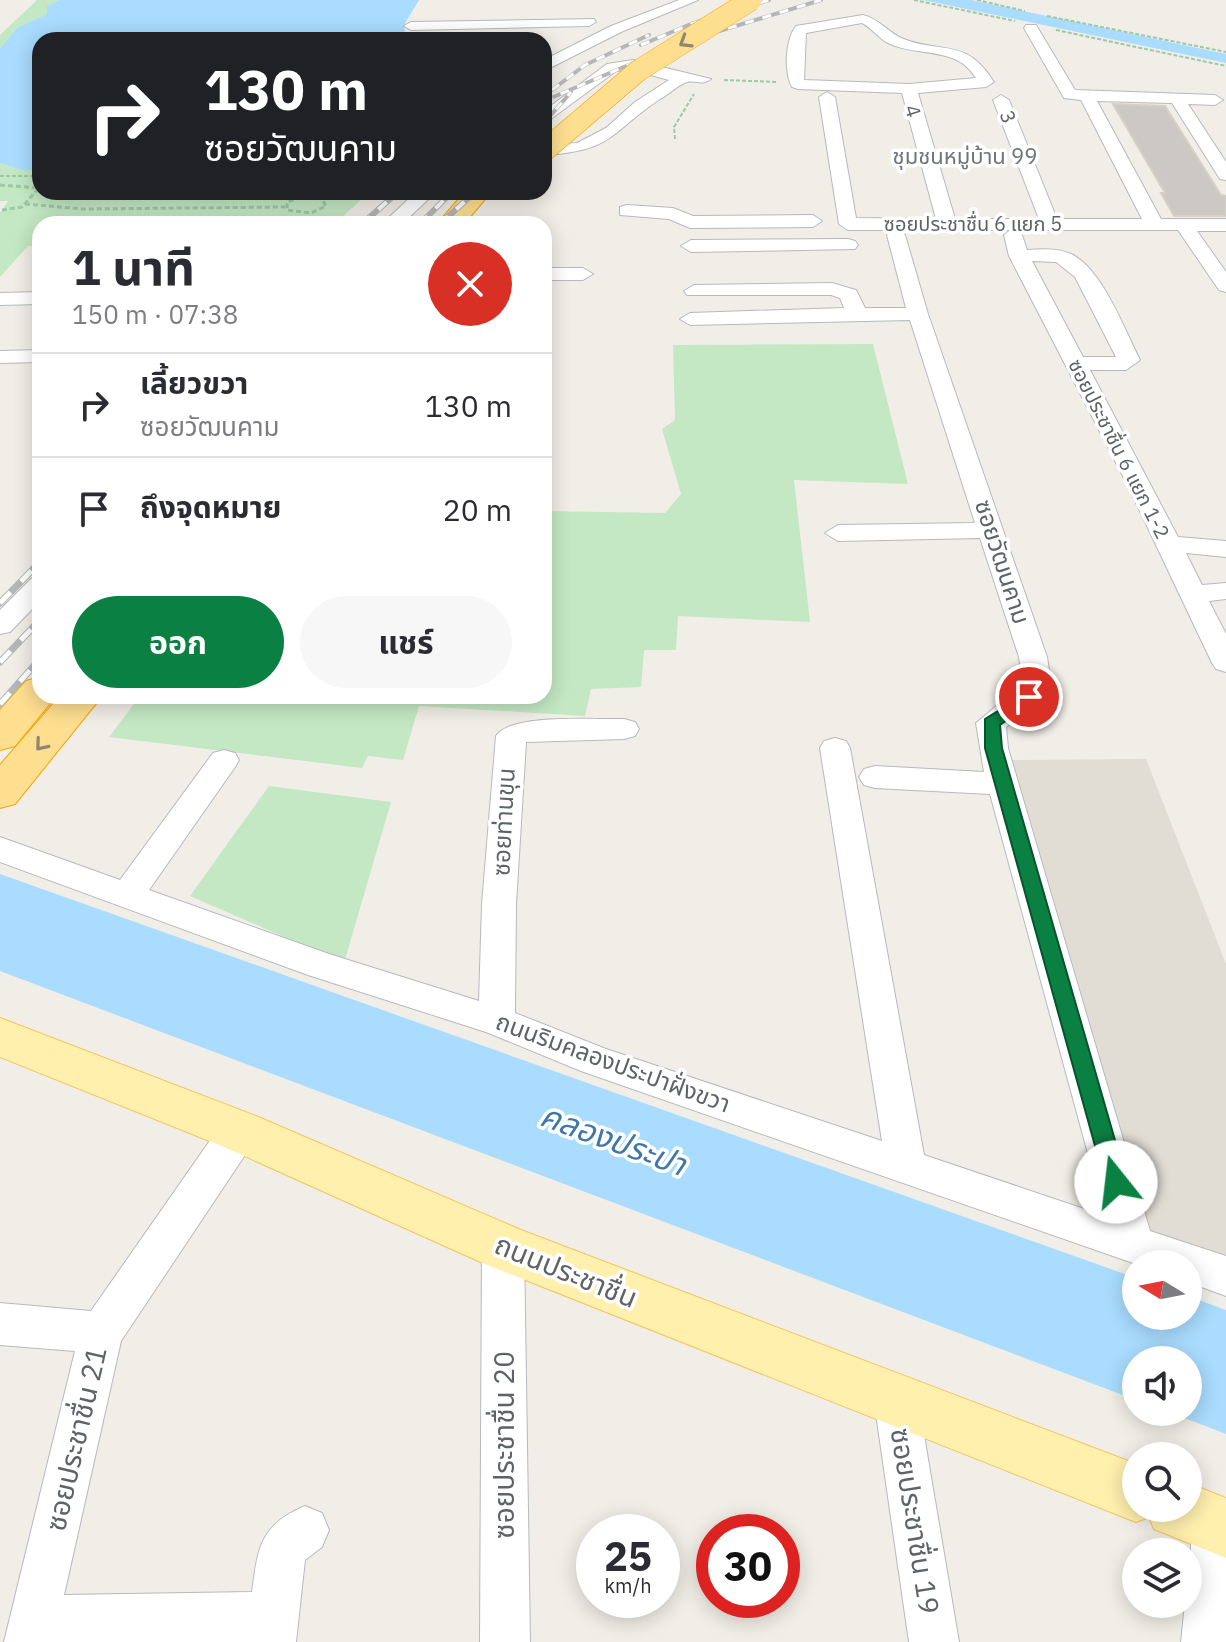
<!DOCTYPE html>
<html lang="th">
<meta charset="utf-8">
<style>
:root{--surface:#fff;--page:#f7f7f7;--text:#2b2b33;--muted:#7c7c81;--line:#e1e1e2;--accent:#0b8043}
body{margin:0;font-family:"IBM Plex Sans","Noto Sans Thai",sans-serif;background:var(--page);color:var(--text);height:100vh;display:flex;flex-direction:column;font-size:30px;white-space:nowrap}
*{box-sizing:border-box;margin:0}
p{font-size:26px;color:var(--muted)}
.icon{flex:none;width:44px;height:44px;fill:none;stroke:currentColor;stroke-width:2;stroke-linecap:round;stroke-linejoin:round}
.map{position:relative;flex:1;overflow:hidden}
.side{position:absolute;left:32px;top:216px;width:520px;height:488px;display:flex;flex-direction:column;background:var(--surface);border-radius:24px;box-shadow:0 4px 20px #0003}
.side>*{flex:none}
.hud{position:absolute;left:32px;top:32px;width:520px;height:168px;border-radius:24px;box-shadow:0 4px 20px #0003;background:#202124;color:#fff;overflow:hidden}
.needle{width:52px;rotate:280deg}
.controls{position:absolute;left:1122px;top:1250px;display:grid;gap:16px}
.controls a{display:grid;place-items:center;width:80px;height:80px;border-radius:50%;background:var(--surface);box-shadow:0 4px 20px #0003;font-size:40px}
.speed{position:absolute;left:576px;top:1514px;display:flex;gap:16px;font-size:40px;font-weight:700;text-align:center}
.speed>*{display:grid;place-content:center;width:104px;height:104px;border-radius:50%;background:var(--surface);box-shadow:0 4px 20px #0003;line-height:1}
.speed small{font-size:20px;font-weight:400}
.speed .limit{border:12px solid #d22;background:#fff;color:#111}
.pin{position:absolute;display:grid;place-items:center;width:68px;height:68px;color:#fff;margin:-34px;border:4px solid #fff;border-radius:50%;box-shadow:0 2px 8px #0007}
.me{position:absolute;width:88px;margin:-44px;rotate:344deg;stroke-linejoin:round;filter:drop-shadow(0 0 6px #0008)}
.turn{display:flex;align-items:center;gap:28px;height:168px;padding:0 40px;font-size:36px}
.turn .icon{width:104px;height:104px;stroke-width:2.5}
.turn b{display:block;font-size:56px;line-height:68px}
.round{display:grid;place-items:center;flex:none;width:84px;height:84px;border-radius:42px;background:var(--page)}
.head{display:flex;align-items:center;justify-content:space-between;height:136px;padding:0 40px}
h1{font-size:48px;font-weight:700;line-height:60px}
.button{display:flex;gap:16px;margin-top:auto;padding:16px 40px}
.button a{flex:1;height:92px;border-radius:48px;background:var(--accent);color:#fff;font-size:32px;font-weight:700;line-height:92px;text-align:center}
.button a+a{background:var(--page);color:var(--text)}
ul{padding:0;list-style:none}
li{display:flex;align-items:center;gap:24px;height:104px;padding:0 40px;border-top:2px solid var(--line)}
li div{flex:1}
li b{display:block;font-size:30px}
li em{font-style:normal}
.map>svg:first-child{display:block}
</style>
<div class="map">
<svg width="1226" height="1642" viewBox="0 0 1226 1642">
<rect width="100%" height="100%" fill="#f1eee7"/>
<polygon fill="#e1ddd5" points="1146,759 1226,964 1226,1263 1103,1219 1005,760"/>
<g fill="#c4e8c3">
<polygon points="37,0 59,0 48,6 47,14 17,28 0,48 0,35"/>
<polygon points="0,163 21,170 40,170 40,192 370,192 334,224 40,224 40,246 28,246 0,277 0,213 8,201 0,201"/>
<polygon points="873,344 908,484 794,480 810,622 678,616 676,650 644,650 641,687 591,689 585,716 419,706 403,760 368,756 362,768 109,737 140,696 544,696 544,511 665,513 681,494 662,429 675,420 673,345"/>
<polygon points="269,786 391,802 344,963 190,896"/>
</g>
<g fill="#a9dcff">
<polygon points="59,0 419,0 405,23 404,40 40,40 40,170 21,170 0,163 0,48 17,28 47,14 47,6"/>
<polygon points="923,0 971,0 1226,54 1226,63"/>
<polygon points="0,874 1136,1278 1136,1316 1188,1316 1188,1296 1226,1310 1226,1434 1169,1412 1188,1412 1188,1360 1136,1360 1136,1400 0,971"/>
</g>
<polygon fill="#ccc9c4" stroke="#d6d0c5" stroke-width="2" points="1113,104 1165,106 1221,195 1226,196 1226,216 1174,216 1161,193 1165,193"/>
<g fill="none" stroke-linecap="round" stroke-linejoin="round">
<defs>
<g id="minor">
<polygon points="679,0 698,0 621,32 544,71 544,60 611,26"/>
<path d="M863 15C879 19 887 31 901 38 942 55 965 36 994 82L986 87 918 93 955 219H1039L993 100 1001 95 1009 100 1057 219H1142L1081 100 1064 98 1024 28 1026 25H1036L1075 90 1215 95 1223 100 1215 105 1188 104 1226 162V180L1220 179 1172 103 1097 101 1161 219H1226V231H1197L1226 272V292L1219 290 1178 230H1016L1022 235 1027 250C1041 249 1058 248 1071 254 1102 268 1125 331 1140 360L1126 370H1090L1178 537 1226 541V557L1186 553 1202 585 1226 583V599L1209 601 1226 634V672L1216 669 1212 663 1128 486 1009 256 1004 235 1010 230H898L905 235 928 314 1047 657 1051 684 1039 704 1006 727 1008 748 1150 1231 1226 1256V1296L1188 1282V1264H1136L581 1071 486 1032 308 975 0 862V837L120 880 213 753 224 750 235 753 239 760 235 767 149 890 329 954 479 1001 482 904 496 736C510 713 596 720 624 719L635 722 639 729 635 736 624 739 526 742 516 904 515 1013 606 1049 882 1141 820 748 824 741 835 738 846 741 850 748 924 1155 1105 1216 990 794 875 788 864 785 859 777 864 769 875 766 984 772 976 723 1023 684 1019 657 980 538 838 541 825 533 838 525 975 523 910 320 690 325 680 319 690 313 844 308 840 298 831 295H687L684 291 694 285 832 283 856 290 865 308H906L887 235 894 230H848L839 224 819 97 827 92 835 97 856 218 936 219 902 93 798 89 792 87C784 72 785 40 796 26ZM862 23C872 28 878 38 888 43 919 58 956 45 976 78L909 84 804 80 806 33ZM1032 261 1056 262 1075 277 1116 357H1083Z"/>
<polygon points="594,19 596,22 589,26 411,30 404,26 411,22"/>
<path d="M633 60 711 79C702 86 697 80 687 82 679 84 668 95 660 99 609 133 614 151 544 155V145L577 143 606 128 635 102 669 80 632 70 616 71 544 124V111L607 64Z"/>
<polygon points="416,192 436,192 402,224 382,224"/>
<polygon points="627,205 673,208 693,216 813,215 822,221 813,227 690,228 669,219 620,215 620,207"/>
<polygon points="848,239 855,241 858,245 855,249 691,252 681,246 691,240"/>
<polygon points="544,268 583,268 593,274 583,280 544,280"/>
<polygon points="40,292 40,304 0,305 0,293"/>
<polygon points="40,350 40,362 0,363 0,351"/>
<polygon points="40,577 40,601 10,632 0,634 0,610 31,579"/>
<path d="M239 1114 253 1119 258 1131 253 1143 121 1341 64 1595 252 1592C258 1547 260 1525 305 1506L322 1513 329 1530 322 1547 305 1560 296 1642H4L75 1351 0 1345V1303L91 1311 225 1119Z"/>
<polygon points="503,1228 518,1234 524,1247 530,1642 480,1642 482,1247 488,1234"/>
<polygon points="896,1378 912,1384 918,1400 959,1642 909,1642 874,1400 880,1384"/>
<polygon points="1216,1500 1226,1504 1226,1642 1181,1642 1185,1604 1188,1604 1192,1524 1199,1507"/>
</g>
<polygon id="major" points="0,1018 256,1116 521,1230 1136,1464 1136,1508 1188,1508 1188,1483 1226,1498 1226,1558 1154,1529 1149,1517 1136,1522 485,1264 222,1146 0,1057"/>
<g id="highway">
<polygon points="465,192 491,192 464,224 437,224"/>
<polygon points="40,677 40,696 56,696 15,746 0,750 0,710 26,681"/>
<polygon points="60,696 102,696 15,804 0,808 0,765"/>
</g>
</defs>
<use href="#minor" stroke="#b7b9bd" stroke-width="2"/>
<use href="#major" stroke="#f4c55d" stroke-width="2"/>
<use href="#highway" stroke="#f8a300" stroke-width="2"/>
<g stroke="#9cc9a8" stroke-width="2" stroke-dasharray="4 2" stroke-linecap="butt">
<polyline points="914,0 1015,21"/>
<polyline points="977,0 1025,11"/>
<polyline points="1047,16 1226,52"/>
<polyline points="1056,30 1226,66"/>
<polyline points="724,80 778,82"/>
<polyline points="675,139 674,127 694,94"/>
<polyline points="0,176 40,176"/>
</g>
<g stroke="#9cc9a8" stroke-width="3" stroke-dasharray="5 3" stroke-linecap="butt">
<polyline points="0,185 39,188 22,207 2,210"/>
<polyline points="282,192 300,197"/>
<polygon points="301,197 321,198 326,206 311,213 287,210 287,202"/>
<polyline points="25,204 83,209 285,207"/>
</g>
<use href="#minor" fill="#fff" fill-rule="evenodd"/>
<use href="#major" fill="#fff0ae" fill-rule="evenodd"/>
<use href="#highway" fill="#fedf90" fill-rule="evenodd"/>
<defs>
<g id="rail-far2">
<polyline points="641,45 691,24 769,0"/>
<polyline points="552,90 585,65 649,35"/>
<polyline points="544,101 680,43 821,0"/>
<polyline points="544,123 571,92"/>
</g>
<g id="rail-far1">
<polyline points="362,224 398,192"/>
<polyline points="420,224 452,192"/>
<polyline points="440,224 475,192"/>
</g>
<g id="rail">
<polyline points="0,603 40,562"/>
<polyline points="0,662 40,620"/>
<polyline points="0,704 40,659"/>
</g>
</defs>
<use href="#rail-far2" stroke="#b5b6b7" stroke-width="4"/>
<use href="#rail-far1" stroke="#b5b6b7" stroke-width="6"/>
<use href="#rail" stroke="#b5b6b7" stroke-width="7"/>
<use href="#rail-far2" stroke="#fff" stroke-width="3" stroke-dasharray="9" stroke-linecap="butt"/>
<use href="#rail-far1" stroke="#fff" stroke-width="4" stroke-dasharray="11" stroke-linecap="butt"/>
<use href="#rail" stroke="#fff" stroke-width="5" stroke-dasharray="15" stroke-linecap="butt"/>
<defs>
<polyline id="highway-bridge" points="544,151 638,71 751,0"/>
</defs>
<use href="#highway-bridge" stroke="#f8a300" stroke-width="22" stroke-linecap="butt"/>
<use href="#highway-bridge" stroke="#fedf90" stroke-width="21"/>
</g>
<defs><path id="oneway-chevron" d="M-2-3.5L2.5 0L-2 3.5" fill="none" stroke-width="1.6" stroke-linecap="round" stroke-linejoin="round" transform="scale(2)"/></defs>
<g stroke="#8e8873">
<use href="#oneway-chevron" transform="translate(685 42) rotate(148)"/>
<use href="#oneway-chevron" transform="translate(41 745) rotate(130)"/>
</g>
<polygon fill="#0b8043" stroke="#07532c" stroke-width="2" points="1029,692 1038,697 1035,701 1000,725 1002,748 1127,1182 1124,1189 1116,1192 1108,1189 1105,1182 985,748 985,719"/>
<g text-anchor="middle" stroke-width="7" stroke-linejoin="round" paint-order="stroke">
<g font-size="20" fill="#5e6367" stroke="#fff">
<text transform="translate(913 111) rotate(73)" y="7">4</text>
<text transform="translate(1008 117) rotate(68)" y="7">3</text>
<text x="973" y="231">ซอยประชาชื่น 6 แยก 5</text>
<text transform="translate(1119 449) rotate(63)" y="7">ซอยประชาชื่น 6 แยก 1-2</text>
</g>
<g font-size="22" fill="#6f7579" stroke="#fff">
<text x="965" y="164">ชุมชนหมู่บ้าน 99</text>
</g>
<g font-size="24" fill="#5e6367" stroke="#fff">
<text transform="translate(1002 562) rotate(72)" y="8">ซอยวัฒนคาม</text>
<text transform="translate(504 822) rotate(-87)" y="8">ซอยท่านขุน</text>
<text transform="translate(613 1063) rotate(20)" y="8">ถนนริมคลองประปาฝั่งขวา</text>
</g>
<g font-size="28" fill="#5e6367" stroke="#fff">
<text transform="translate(566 1271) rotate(22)" y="10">ถนนประชาชื่น</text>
<text transform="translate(76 1439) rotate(-77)" y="10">ซอยประชาชื่น 21</text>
<text transform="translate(504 1445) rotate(-90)" y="10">ซอยประชาชื่น 20</text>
<text transform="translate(915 1521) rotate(81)" y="10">ซอยประชาชื่น 19</text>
</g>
<g font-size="32" font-style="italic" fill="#3f77ab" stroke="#fff">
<text transform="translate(613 1140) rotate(20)" y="11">คลองประปา</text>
</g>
</g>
</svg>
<div class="controls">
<a><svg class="needle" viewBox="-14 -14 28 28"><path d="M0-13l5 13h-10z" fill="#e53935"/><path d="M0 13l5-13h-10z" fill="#7c7c81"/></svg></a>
<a><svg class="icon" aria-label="sound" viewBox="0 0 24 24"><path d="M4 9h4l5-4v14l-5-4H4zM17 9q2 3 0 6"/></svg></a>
<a><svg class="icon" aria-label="search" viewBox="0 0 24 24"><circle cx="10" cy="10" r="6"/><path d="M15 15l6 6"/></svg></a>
<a><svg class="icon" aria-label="layers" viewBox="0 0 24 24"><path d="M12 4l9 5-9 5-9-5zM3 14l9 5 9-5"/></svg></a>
</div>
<div class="speed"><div>25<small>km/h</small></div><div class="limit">30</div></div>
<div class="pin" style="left:1029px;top:697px;background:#d93025"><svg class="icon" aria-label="arrive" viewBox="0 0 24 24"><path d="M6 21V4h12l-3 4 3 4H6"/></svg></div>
<svg class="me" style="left:1116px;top:1182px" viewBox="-20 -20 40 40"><circle r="19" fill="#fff"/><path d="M0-13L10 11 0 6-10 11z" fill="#0b8043"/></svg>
<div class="hud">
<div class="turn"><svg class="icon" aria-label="right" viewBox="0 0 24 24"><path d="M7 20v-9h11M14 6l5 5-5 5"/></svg><div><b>130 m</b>ซอยวัฒนคาม</div></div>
</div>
<section class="side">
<div class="head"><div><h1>1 นาที</h1><p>150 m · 07:38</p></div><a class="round" style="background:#d93025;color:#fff"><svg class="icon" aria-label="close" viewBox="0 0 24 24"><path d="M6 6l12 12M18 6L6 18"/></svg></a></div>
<ul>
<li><svg class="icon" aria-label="right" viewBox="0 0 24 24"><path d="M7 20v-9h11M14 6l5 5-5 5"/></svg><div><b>เลี้ยวขวา</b><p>ซอยวัฒนคาม</p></div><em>130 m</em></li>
<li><svg class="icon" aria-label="arrive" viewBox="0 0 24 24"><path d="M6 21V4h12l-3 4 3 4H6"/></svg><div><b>ถึงจุดหมาย</b></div><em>20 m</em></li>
</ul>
<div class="button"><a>ออก</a><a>แชร์</a></div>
</section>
</div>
